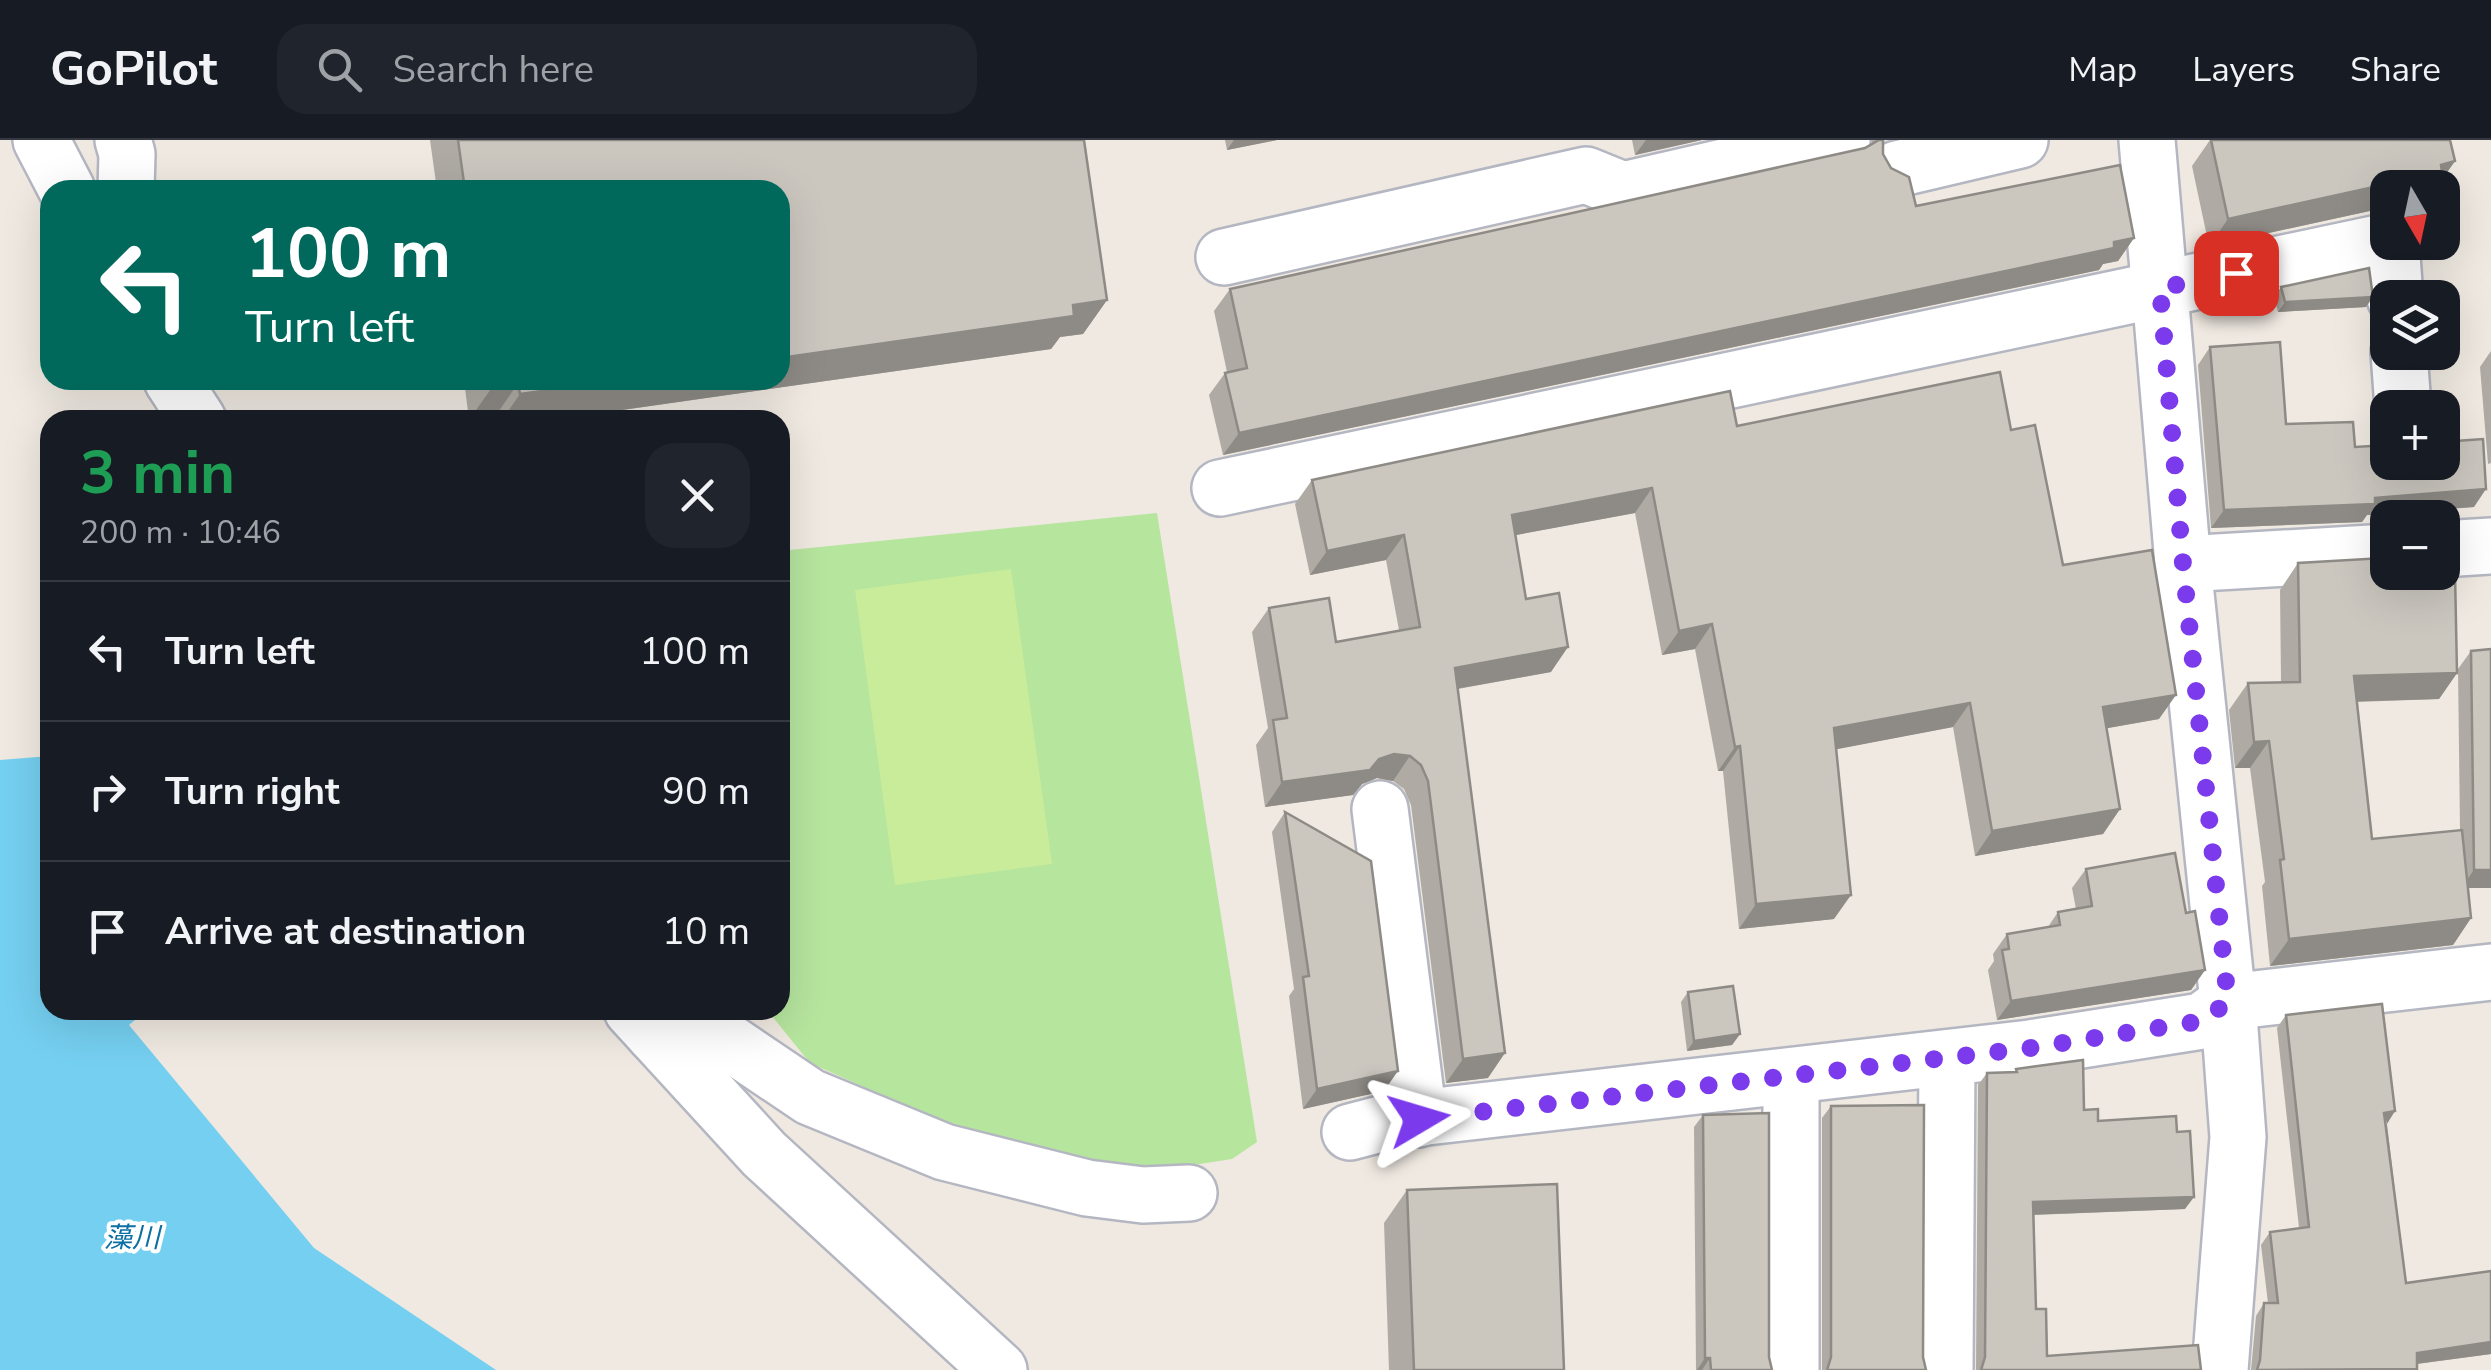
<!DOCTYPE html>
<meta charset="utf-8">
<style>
:root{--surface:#171b24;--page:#20242c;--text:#f1f3f6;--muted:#9ea1a6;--line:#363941}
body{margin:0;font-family:"Nunito Sans","Noto Sans JP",sans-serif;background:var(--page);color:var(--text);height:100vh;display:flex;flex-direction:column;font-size:38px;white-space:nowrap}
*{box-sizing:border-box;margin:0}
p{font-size:32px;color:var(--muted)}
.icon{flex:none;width:55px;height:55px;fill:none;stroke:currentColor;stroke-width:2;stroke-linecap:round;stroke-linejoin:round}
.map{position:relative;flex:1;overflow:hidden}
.details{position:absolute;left:40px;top:270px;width:750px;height:610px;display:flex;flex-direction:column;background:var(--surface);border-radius:30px;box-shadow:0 10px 40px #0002}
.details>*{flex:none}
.hud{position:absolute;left:40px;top:40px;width:750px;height:210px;border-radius:30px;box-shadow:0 10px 40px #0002;background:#00695c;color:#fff;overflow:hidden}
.needle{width:65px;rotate:171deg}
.controls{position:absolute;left:2370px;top:30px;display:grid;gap:20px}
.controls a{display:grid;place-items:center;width:90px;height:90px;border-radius:20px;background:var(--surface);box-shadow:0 10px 40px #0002;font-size:50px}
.pin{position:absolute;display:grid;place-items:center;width:85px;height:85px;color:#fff;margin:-42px;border-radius:20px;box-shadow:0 5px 15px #0006}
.me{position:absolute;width:110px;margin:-55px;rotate:83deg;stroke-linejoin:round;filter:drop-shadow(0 0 8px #0008)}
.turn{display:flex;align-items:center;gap:35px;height:210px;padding:0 40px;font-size:45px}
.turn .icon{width:130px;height:130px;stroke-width:2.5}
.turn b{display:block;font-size:70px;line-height:85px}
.round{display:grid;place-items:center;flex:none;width:105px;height:105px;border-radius:30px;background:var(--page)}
.headline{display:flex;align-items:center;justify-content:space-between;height:170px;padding:0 40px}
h1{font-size:60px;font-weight:700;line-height:75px;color:#1e9e55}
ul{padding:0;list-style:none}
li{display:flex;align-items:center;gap:30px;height:140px;padding:0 40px;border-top:2px solid var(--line)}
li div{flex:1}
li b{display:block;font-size:38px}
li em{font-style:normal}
header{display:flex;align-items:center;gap:60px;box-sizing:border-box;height:140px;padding:0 50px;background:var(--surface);border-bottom:2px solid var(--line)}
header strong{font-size:48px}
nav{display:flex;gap:55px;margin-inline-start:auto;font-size:35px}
.search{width:700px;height:90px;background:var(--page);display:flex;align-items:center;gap:25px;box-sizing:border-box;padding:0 35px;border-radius:30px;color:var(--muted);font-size:38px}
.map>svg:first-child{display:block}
</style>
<header>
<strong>GoPilot</strong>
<div class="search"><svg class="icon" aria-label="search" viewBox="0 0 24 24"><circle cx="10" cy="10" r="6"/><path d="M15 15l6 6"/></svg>Search here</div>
<nav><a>Map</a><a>Layers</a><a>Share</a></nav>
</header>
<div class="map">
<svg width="2491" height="1230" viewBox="0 0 2491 1230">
<rect width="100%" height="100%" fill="#efe9e1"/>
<polygon fill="#b6e59e" points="1157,373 1257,1002 1232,1019 1148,1032 1078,1019 934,978 810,923 767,870 780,870 780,411"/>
<polygon fill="#c9ec9a" points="1011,429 1052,724 895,745 855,450"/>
<polygon fill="#75cff0" points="50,616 50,870 147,870 129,885 314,1108 496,1230 0,1230 0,620"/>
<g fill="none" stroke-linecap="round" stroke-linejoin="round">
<defs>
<g id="minor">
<polyline points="41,0 67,50"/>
<polyline points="123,0 127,14 126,50"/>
<polyline points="2147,0 2183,424 2228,862 2238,997 2220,1230"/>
<polyline points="1897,29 2020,0"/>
<polyline points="2391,102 2395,158"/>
<polyline points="1224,117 1586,35 1623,50 1842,0"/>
<polyline points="2399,212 2403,268"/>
<polyline points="172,240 198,280"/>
<polyline points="1220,348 2388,101"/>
<polyline points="2442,409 2491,406"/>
<polyline points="2183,424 2388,412"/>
<polyline points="1380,669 1419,979"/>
<polyline points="632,870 764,1014 999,1230"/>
<polyline points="654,894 669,879 690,876 810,957 944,1012 1087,1048 1143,1055 1189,1053"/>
<polyline points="1791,937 1791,1230"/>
<polyline points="1350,992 1392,981 2030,908 2202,881 2228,862 2491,832"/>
<polyline points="1945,1230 1947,918"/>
</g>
</defs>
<use href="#minor" stroke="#b4b7c1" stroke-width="60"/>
<use href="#minor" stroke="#fff" stroke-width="55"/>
</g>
<g fill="#afaba4">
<polygon points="430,0 1084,0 1107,160 1083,194 1060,197 1051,209 552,280 496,280 495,277 469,280 464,240 780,240 780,50 437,50"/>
<polygon points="1225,0 1277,0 1227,10"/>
<polygon points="1632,0 1702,0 1635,15"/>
<polygon points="1872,0 1883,0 1883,14 1916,66 2134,98 2118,121 2103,124 2099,130 1223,315 1209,255 1225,233 1227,232 1214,171 1230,149 1865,8 1872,4"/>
<polygon points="2210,0 2450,0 2455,21 2436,48 2388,48 2388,67 2209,106 2192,26"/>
<polygon points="2281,147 2366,167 2278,172 2274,157"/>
<polygon points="2210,207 2286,284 2355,307 2474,367 2367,375 2362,382 2211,388 2198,225"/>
<polygon points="2491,211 2491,323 2488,324 2480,227"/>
<polygon points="1737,286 2011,290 2063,425 2159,579 2107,588 2120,669 2103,694 1975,716 1953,587 1836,609 1834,779 1739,789 1723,631 1718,631 1695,509 1662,515 1635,373 1515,395 1526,459 1551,532 1458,549 1488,938 1446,943 1411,665 1404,649 1393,641 1377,638 1362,644 1353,655 1265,667 1256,605 1268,588 1252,492 1269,468 1336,502 1399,490 1386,420 1310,435 1295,364 1312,340"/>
<polygon points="2298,423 2383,435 2457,533 2439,559 2357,562 2372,699 2460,690 2458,529 2471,511 2491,509 2491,748 2468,748 2471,778 2453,805 2270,826 2262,746 2265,742 2250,628 2235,628 2229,570 2248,543 2281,542 2280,450"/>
<polygon points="1285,672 1384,951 1303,969 1289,856 1294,849 1272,692"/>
<polygon points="2086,729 2186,773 2205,830 2191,850 1997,880 1988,830 1994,821 1993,814 2007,794 2048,787 2058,772 2076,769 2072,748"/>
<polygon points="1688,852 1740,894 1732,905 1687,911 1681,862"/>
<polygon points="2286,875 2387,984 2406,1143 2491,1214 2417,1224 2416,1230 2251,1230 2256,1176 2264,1163 2268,1163 2261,1105 2270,1092 2299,1088 2277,888"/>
<polygon points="2016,929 2084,970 2098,981 2185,1069 2034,1075 2036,1169 2047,1216 2201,1230 1976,1230 1978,945 1987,933 2015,932"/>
<polygon points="1831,966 1923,1217 1926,1230 1822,1230 1822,978"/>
<polygon points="1703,975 1769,1217 1772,1230 1696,1230 1694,987"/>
<polygon points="1407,1050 1564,1230 1389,1230 1384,1083"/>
</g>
<g fill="#8e8b86">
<polygon points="1234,0 1277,0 1227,10"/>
<polygon points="1646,0 1702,0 1635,15"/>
<polygon points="2455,21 2436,48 2388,48 2388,67 2209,106 2228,79"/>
<polygon points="2134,98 2118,121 2103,124 2099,130 1223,315 1239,293"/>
<polygon points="2373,157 2366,167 2278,172 2285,162"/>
<polygon points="1107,160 1083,194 1060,197 1051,209 552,280 502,280 520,254 621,240 780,240 780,218 1073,165"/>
<polygon points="518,243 495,277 469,280 493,246"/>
<polygon points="1652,348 1635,373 1495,399 1512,375"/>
<polygon points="2486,349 2474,367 2367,375 2362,382 2211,388 2224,370"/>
<polygon points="1404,395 1386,420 1310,435 1327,411"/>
<polygon points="1712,484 1695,509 1662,515 1679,491"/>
<polygon points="1568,507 1551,532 1438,552 1455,528"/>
<polygon points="2457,533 2439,559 2336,562 2354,536"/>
<polygon points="2176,555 2159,579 2086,592 2103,567"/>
<polygon points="1970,563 1953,587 1817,613 1834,588"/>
<polygon points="2269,601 2250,628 2235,628 2254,602"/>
<polygon points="1740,606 1723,631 1718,631 1735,607"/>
<polygon points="1394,614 1410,616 1393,641 1377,638 1362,644 1353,655 1265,667 1282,642 1379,619"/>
<polygon points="2120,669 2103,694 1975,716 1992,691"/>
<polygon points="2474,730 2491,730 2491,748 2461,748"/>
<polygon points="1851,755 1834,779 1739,789 1756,764"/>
<polygon points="2471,778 2453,805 2270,826 2289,799"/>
<polygon points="2205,830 2191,850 1997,880 2011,861"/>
<polygon points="1740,894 1732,905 1687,911 1694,901"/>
<polygon points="1505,913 1488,938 1446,943 1463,919"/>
<polygon points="1398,931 1384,951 1303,969 1317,949"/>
<polygon points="2395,971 2387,984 2384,973"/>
<polygon points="2194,1057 2185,1069 2024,1075 2033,1062"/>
<polygon points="2491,1202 2491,1214 2408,1225 2417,1213"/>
<polygon points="1705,1218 1710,1218 1702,1230 1697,1230"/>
</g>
<g fill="#cbc7bf" stroke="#8e8b86" stroke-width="2.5">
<polygon points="458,0 1084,0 1107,160 1073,165 1074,176 780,218 780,50 465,50"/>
<polygon points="1879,0 1883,0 1883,14 1891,28 1909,37 1916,66 2120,25 2134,98 2114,102 2114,108 1239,293 1225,233 1247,228 1230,149 1865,8"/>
<polygon points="2211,0 2450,0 2455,21 2441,25 2442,32 2228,79"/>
<polygon points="2369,128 2373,157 2285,162 2281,147"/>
<polygon points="2280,202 2286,284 2353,282 2355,307 2388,305 2388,322 2442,322 2442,302 2483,299 2486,349 2375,358 2375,364 2224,370 2210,207"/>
<polygon points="2000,232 2011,290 2035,285 2063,425 2152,410 2176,555 2103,567 2120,669 1992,691 1970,563 1834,588 1851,755 1756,764 1740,606 1735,607 1712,484 1679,491 1652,348 1512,375 1526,459 1559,453 1568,507 1455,528 1505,913 1463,919 1428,641 1421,625 1410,616 1394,614 1379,619 1370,630 1282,642 1273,580 1287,578 1269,468 1329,458 1336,502 1420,487 1404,395 1327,411 1312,340 1730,251 1737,286"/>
<polygon points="492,240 621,240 520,254 518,243 493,246"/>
<polygon points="2383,418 2383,435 2455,433 2457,533 2354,536 2372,699 2462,690 2471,778 2289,799 2280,720 2284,719 2269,601 2254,602 2248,543 2300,542 2298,423"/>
<polygon points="2491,509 2491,730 2474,730 2471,511"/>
<polygon points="1285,672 1371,721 1398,931 1317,949 1303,837 1309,836"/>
<polygon points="2175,713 2186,773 2195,771 2205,830 2011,861 2002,810 2009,809 2007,794 2060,785 2058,772 2092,766 2086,729"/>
<polygon points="1733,846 1740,894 1694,901 1688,852"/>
<polygon points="2382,864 2395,971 2384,973 2406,1143 2491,1131 2491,1202 2417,1213 2417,1229 2257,1230 2260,1220 2264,1163 2278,1163 2270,1092 2309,1087 2286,875"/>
<polygon points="2083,920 2084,970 2098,969 2098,981 2176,976 2177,992 2190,991 2194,1057 2033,1062 2036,1169 2046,1169 2047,1216 2198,1205 2201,1230 1981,1230 1985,1217 1987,933 2017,932 2016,929"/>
<polygon points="1924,965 1923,1217 1926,1230 1827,1230 1831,1217 1831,966"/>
<polygon points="1769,973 1769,1217 1772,1230 1711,1230 1710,1218 1705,1218 1703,975"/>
<polygon points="1557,1044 1564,1230 1414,1230 1407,1050"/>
</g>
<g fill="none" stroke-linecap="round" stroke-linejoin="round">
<polyline stroke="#7c3aed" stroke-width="18" stroke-dasharray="0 32.4" points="1419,979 2030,908 2202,881 2228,862 2183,424 2160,148 2236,133"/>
</g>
<g text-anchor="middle" stroke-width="8" stroke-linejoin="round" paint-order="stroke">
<g font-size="28" font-style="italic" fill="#0d6fa3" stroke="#fff">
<text x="132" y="1107">藻川</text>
</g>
</g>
</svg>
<div class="controls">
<a><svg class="needle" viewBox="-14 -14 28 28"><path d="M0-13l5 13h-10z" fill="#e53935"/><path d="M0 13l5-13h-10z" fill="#9ea1a6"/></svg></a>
<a><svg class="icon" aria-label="layers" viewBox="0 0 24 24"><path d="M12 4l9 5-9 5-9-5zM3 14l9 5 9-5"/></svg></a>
<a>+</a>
<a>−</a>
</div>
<div class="pin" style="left:2236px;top:133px;background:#d93025"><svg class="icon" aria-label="arrive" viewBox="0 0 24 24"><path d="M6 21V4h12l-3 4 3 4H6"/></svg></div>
<svg class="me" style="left:1419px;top:979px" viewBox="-20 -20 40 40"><path d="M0-17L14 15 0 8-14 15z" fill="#7c3aed" stroke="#fff" stroke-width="4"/></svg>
<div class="hud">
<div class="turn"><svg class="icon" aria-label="left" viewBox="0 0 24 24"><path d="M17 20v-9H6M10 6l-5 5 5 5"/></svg><div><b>100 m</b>Turn left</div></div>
</div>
<section class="details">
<div class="headline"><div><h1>3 min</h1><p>200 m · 10:46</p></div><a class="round"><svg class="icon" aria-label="close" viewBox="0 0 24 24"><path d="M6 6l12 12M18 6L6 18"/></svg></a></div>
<ul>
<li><svg class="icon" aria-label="left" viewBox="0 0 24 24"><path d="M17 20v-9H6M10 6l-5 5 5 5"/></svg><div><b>Turn left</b></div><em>100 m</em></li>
<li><svg class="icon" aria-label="right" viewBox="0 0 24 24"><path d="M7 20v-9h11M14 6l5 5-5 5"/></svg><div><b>Turn right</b></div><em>90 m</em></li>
<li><svg class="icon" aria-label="arrive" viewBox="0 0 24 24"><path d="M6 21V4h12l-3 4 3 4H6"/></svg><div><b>Arrive at destination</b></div><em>10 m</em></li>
</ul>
</section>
</div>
